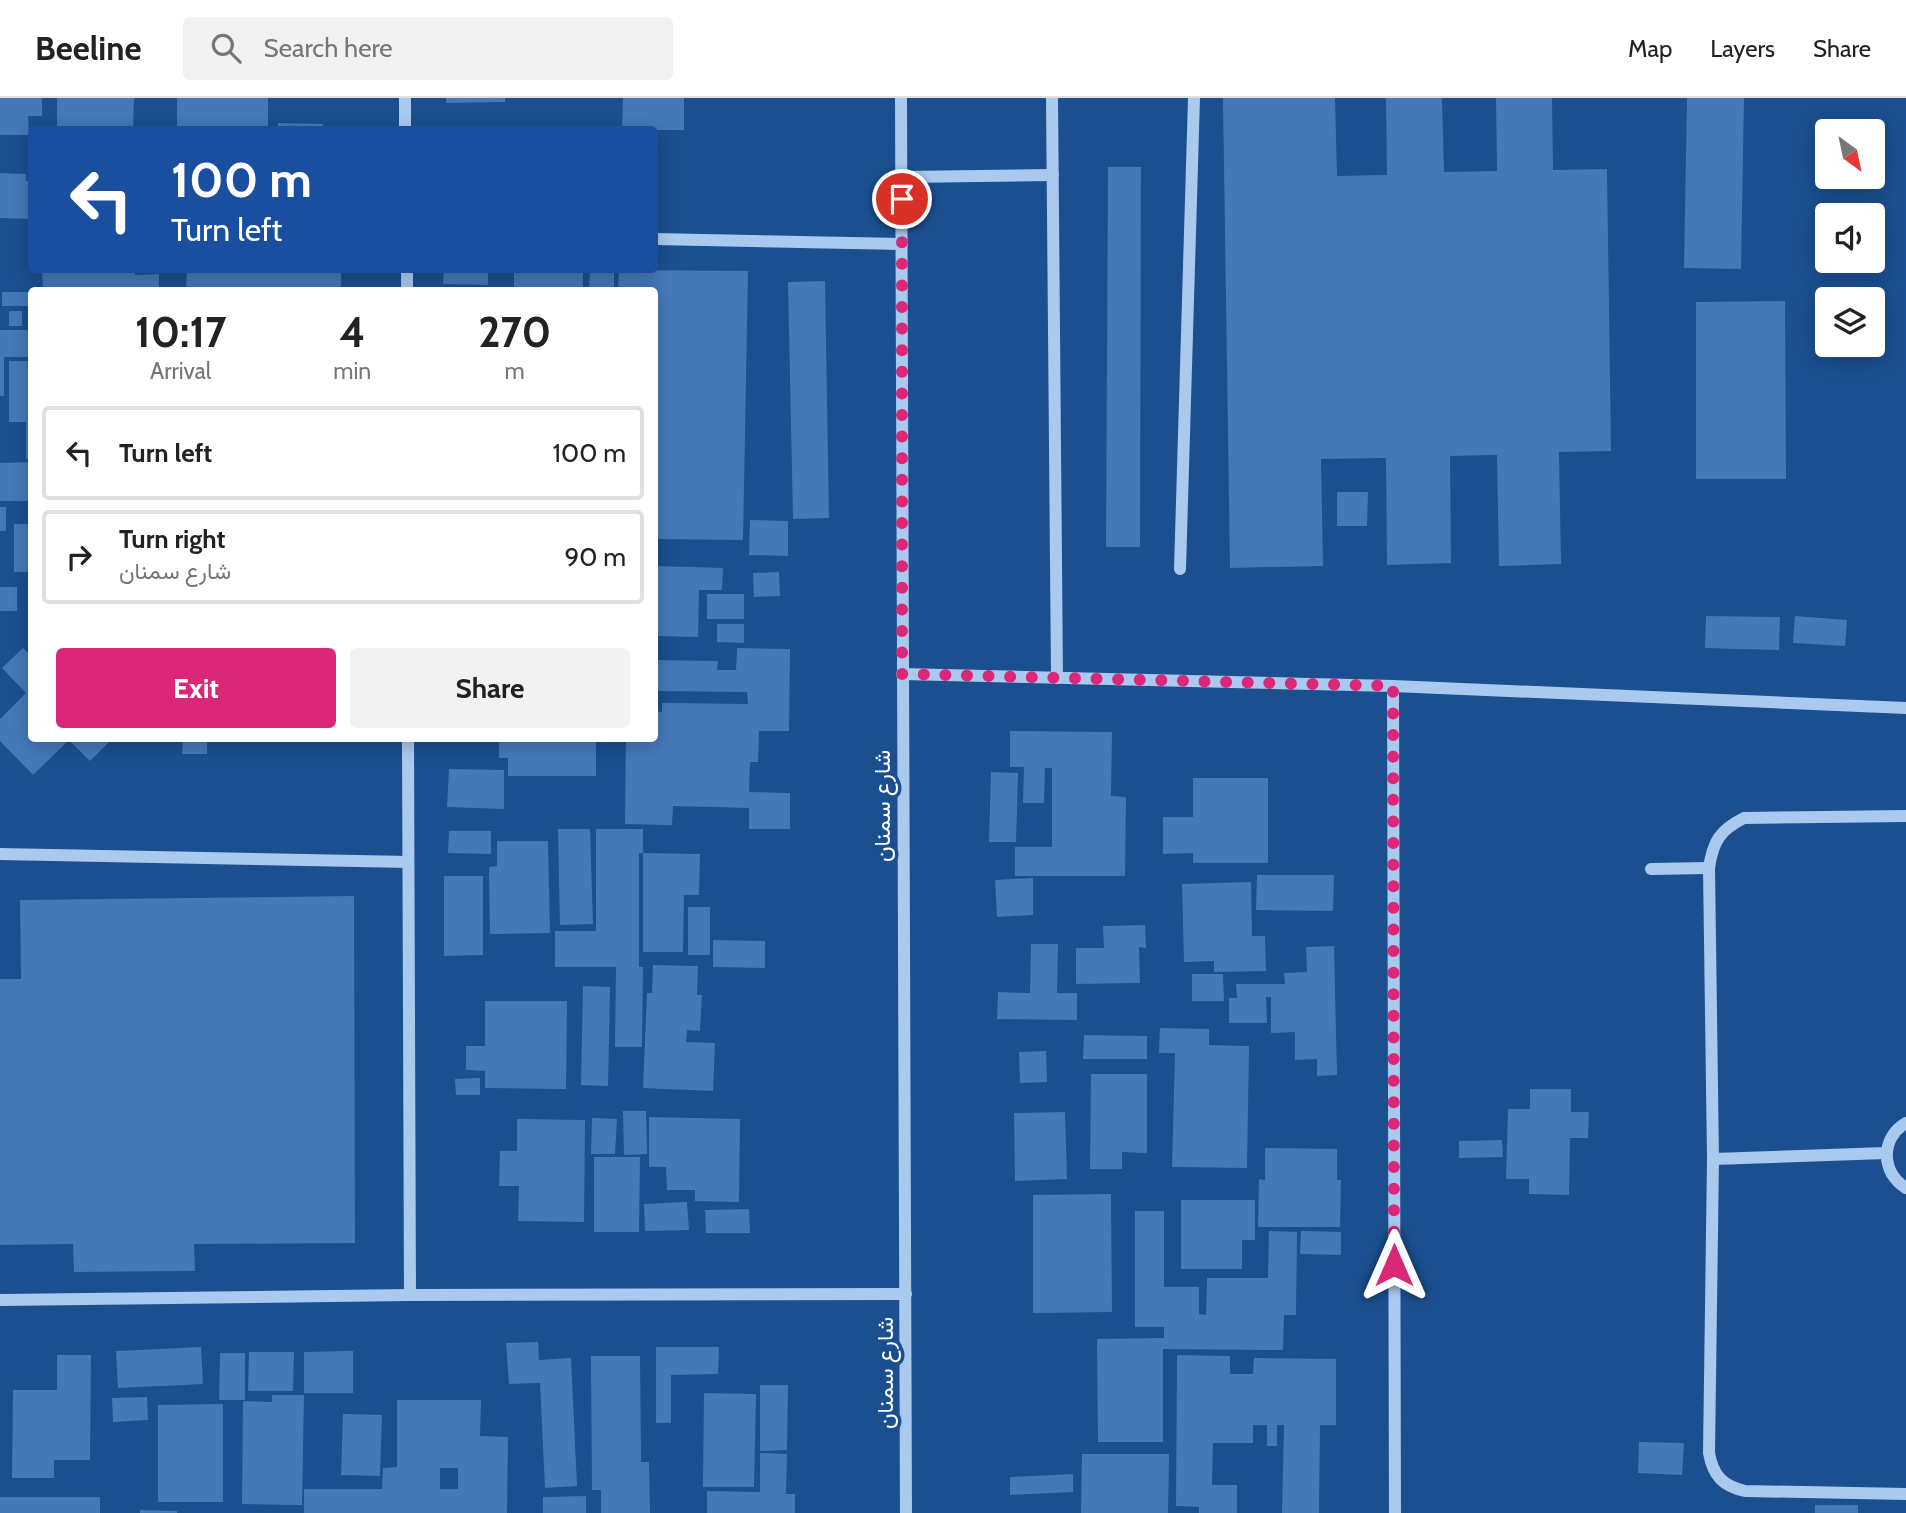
<!DOCTYPE html>
<meta charset="utf-8">
<style>
:root{--surface:#fff;--page:#f2f2f2;--text:#222;--muted:#767676;--line:#e0e0e0;--accent:#db2777}
body{margin:0;font-family:Cabin,Vazirmatn,sans-serif;background:var(--page);color:var(--text);height:100vh;display:flex;flex-direction:column;font-size:26px;white-space:nowrap}
*{box-sizing:border-box;margin:0}
p{font-size:23px;color:var(--muted)}
.icon{flex:none;width:38px;height:38px;fill:none;stroke:currentColor;stroke-width:2;stroke-linecap:round;stroke-linejoin:round}
.map{position:relative;flex:1;overflow:hidden}
.panel{position:absolute;left:28px;top:189px;width:630px;height:455px;display:flex;flex-direction:column;background:var(--surface);border-radius:7px;box-shadow:0 4px 18px #0003}
.panel>*{flex:none}
.banner{position:absolute;left:28px;top:28px;width:630px;height:147px;border-radius:7px;box-shadow:0 4px 18px #0003;background:#1a4fa0;color:#fff;overflow:hidden}
.needle{width:46px;rotate:147deg}
.buttons{position:absolute;left:1815px;top:21px;display:grid;gap:14px}
.buttons a{display:grid;place-items:center;width:70px;height:70px;border-radius:7px;background:var(--surface);box-shadow:0 4px 18px #0003;font-size:35px}
.pin{position:absolute;display:grid;place-items:center;width:60px;height:60px;color:#fff;margin:-30px;border:4px solid #fff;border-radius:50%;box-shadow:0 2px 7px #0007}
.me{position:absolute;width:77px;margin:-38px;rotate:0deg;stroke-linejoin:round;filter:drop-shadow(0 0 5px #0008)}
.turn{display:flex;align-items:center;gap:24px;height:147px;padding:0 28px;font-size:32px}
.turn .icon{width:91px;height:91px;stroke-width:2.5}
.turn b{display:block;font-size:49px;line-height:60px}
.eta{display:flex;justify-content:space-evenly;align-items:center;height:119px;text-align:center}
.eta b{font-size:42px;font-weight:700;line-height:49px}
.primary-button{display:flex;gap:14px;margin-top:auto;padding:14px 28px}
.primary-button a{flex:1;height:80px;border-radius:7px;background:var(--accent);color:#fff;font-size:28px;font-weight:700;line-height:80px;text-align:center}
.primary-button a+a{background:var(--page);color:var(--text)}
ul{padding:0;list-style:none}
li{display:flex;align-items:center;gap:21px;height:94px;margin:0 14px 10px;padding:0 14px;border:4px solid var(--line);border-radius:7px}
li div{flex:1}
li b{display:block;font-size:26px}
li em{font-style:normal}
header{display:flex;align-items:center;gap:42px;box-sizing:border-box;height:98px;padding:0 35px;background:var(--surface);border-bottom:2px solid var(--line)}
header strong{font-size:33px}
nav{display:flex;gap:38px;margin-inline-start:auto;font-size:24px}
.search{width:490px;height:63px;background:var(--page);display:flex;align-items:center;gap:18px;box-sizing:border-box;padding:0 24px;border-radius:7px;color:var(--muted);font-size:26px}
.map>svg:first-child{display:block}
</style>
<header>
<strong>Beeline</strong>
<div class="search"><svg class="icon" aria-label="search" viewBox="0 0 24 24"><circle cx="10" cy="10" r="6"/><path d="M15 15l6 6"/></svg>Search here</div>
<nav><a>Map</a><a>Layers</a><a>Share</a></nav>
</header>
<div class="map">
<svg width="1906" height="1415" viewBox="0 0 1906 1415">
<rect width="100%" height="100%" fill="#1b4f8f"/>
<g fill="#4478b7" fill-rule="evenodd">
<polygon points="0,0 42,0 42,18 28,18 29,37 0,37"/>
<polygon points="57,0 134,0 133,32 57,32"/>
<rect x="177" y="0" width="91" height="32"/>
<polygon points="446,0 505,0 505,4 446,5"/>
<polygon points="623,0 684,0 684,32 622,32"/>
<polygon points="1223,0 1335,0 1337,78 1387,77 1386,0 1442,0 1444,74 1497,73 1496,0 1552,0 1553,72 1607,71 1611,353 1559,354 1561,466 1499,468 1497,357 1450,358 1451,465 1387,467 1386,360 1321,361 1323,468 1230,470"/>
<polygon points="1687,0 1744,0 1741,171 1684,170"/>
<polygon points="278,25 323,26 323,32 278,32"/>
<polygon points="1108,69 1141,69 1140,449 1106,449"/>
<polygon points="0,75 26,76 26,83 32,83 32,121 0,120"/>
<polygon points="42,172 135,172 135,177 159,176 159,192 43,192"/>
<polygon points="187,172 341,172 341,192 186,192"/>
<polygon points="444,172 488,172 488,187 443,186"/>
<rect x="514" y="172" width="69" height="20"/>
<polygon points="590,172 614,172 614,192 589,192"/>
<polygon points="619,172 748,173 743,442 654,441 654,192 618,192"/>
<polygon points="825,183 829,420 793,421 788,184"/>
<rect x="2" y="194" width="30" height="14"/>
<polygon points="1785,203 1786,381 1696,381 1696,204"/>
<rect x="9" y="213" width="13" height="15"/>
<polygon points="0,232 32,232 32,259 4,259 4,298 0,298"/>
<polygon points="9,263 32,263 32,361 26,361 26,324 9,324"/>
<polygon points="31,364 32,403 0,403 0,365"/>
<polygon points="1337,394 1368,394 1367,428 1337,428"/>
<rect x="0" y="409" width="6" height="24"/>
<polygon points="750,422 788,423 788,458 749,457"/>
<rect x="14" y="426" width="18" height="48"/>
<polygon points="654,468 723,470 722,492 699,492 698,539 654,538"/>
<polygon points="779,474 780,498 754,499 753,475"/>
<rect x="0" y="489" width="17" height="24"/>
<rect x="707" y="496" width="37" height="25"/>
<polygon points="1706,518 1780,519 1779,552 1705,550"/>
<polygon points="1795,518 1847,522 1845,548 1793,545"/>
<polygon points="717,526 744,526 744,545 717,544"/>
<polygon points="23,550 32,559 32,640 113,640 90,663 69,642 33,677 0,643 0,621 26,595 2,570"/>
<polygon points="737,550 790,551 789,633 759,633 758,664 750,664 749,694 790,695 790,731 749,731 749,710 673,708 672,727 625,726 626,640 654,640 654,613 662,614 662,605 748,606 747,594 654,593 654,562 718,563 717,572 736,572"/>
<polygon points="1010,633 1112,634 1111,698 1126,699 1125,778 1015,778 1015,749 1052,749 1052,670 1045,670 1044,705 1023,705 1024,669 1010,669"/>
<polygon points="183,640 207,640 207,656 182,656"/>
<polygon points="499,640 596,640 596,678 508,678 508,660 499,660"/>
<polygon points="449,671 504,672 504,711 447,709"/>
<polygon points="991,674 1018,675 1016,744 989,744"/>
<polygon points="1193,680 1268,680 1268,765 1193,765 1193,755 1163,756 1163,719 1193,719"/>
<polygon points="558,731 590,731 593,826 560,827"/>
<polygon points="596,731 643,731 643,755 700,756 699,797 684,797 683,854 643,854 643,755 639,755 639,869 643,869 642,949 615,949 616,869 555,869 555,833 596,833"/>
<polygon points="449,733 491,733 491,756 448,755"/>
<polygon points="497,743 548,743 550,835 490,836 489,769 497,768"/>
<polygon points="1257,777 1334,777 1333,813 1256,812"/>
<polygon points="444,778 483,778 483,857 444,858"/>
<polygon points="1033,780 1033,817 997,819 995,782"/>
<polygon points="1251,784 1252,838 1265,838 1266,873 1214,874 1214,863 1184,864 1182,786"/>
<polygon points="354,798 355,1145 194,1146 195,1173 74,1174 73,1146 0,1147 0,881 21,881 20,802"/>
<rect x="688" y="809" width="22" height="48"/>
<polygon points="1145,827 1146,850 1139,849 1140,885 1076,886 1076,850 1104,850 1103,828"/>
<polygon points="713,842 765,843 765,870 713,869"/>
<polygon points="1031,846 1058,846 1057,895 1077,895 1077,922 997,921 998,894 1030,895"/>
<polygon points="1334,848 1337,977 1317,978 1317,961 1295,962 1295,934 1271,935 1271,899 1266,899 1267,925 1229,925 1229,900 1237,900 1236,886 1285,886 1284,875 1307,874 1306,849"/>
<polygon points="653,867 698,868 697,897 702,897 700,933 687,932 686,944 715,945 713,993 643,990 647,895 652,895"/>
<polygon points="1192,876 1223,876 1224,903 1192,903"/>
<polygon points="583,888 610,889 608,988 581,987"/>
<polygon points="485,903 567,903 566,991 485,990 485,973 466,972 466,948 485,948"/>
<polygon points="1160,930 1209,931 1209,947 1249,948 1247,1070 1172,1069 1175,955 1159,955"/>
<polygon points="1084,937 1147,938 1147,961 1083,961"/>
<polygon points="1046,953 1047,984 1020,985 1019,954"/>
<polygon points="1091,976 1147,976 1147,1055 1122,1054 1122,1071 1090,1071"/>
<polygon points="480,980 480,997 456,997 455,981"/>
<polygon points="1530,991 1571,991 1571,1014 1589,1014 1588,1040 1570,1040 1569,1097 1529,1096 1529,1081 1506,1081 1508,1011 1530,1011"/>
<polygon points="623,1013 646,1013 647,1056 624,1057"/>
<polygon points="1065,1014 1067,1081 1015,1083 1014,1015"/>
<polygon points="649,1019 740,1021 739,1104 695,1103 695,1092 667,1092 666,1069 649,1069"/>
<polygon points="592,1020 617,1021 615,1056 591,1056"/>
<polygon points="517,1021 585,1022 584,1124 518,1123 519,1088 499,1088 500,1053 517,1053"/>
<polygon points="1502,1042 1503,1059 1459,1060 1459,1043"/>
<polygon points="1265,1050 1337,1051 1337,1082 1341,1082 1340,1129 1258,1129 1259,1081 1265,1082"/>
<polygon points="594,1059 640,1059 639,1134 594,1134"/>
<polygon points="1111,1096 1112,1214 1033,1215 1033,1097"/>
<polygon points="1181,1102 1255,1102 1255,1142 1242,1142 1242,1171 1181,1171"/>
<polygon points="687,1104 689,1132 645,1133 644,1106"/>
<polygon points="749,1111 750,1135 706,1135 705,1112"/>
<polygon points="1135,1113 1164,1113 1164,1189 1199,1189 1199,1216 1206,1217 1207,1180 1268,1180 1269,1133 1297,1134 1296,1217 1284,1217 1283,1252 1163,1251 1163,1344 1098,1344 1097,1241 1164,1240 1164,1229 1135,1229"/>
<polygon points="1301,1133 1341,1134 1341,1157 1300,1156"/>
<polygon points="538,1244 539,1262 571,1260 577,1388 545,1390 540,1285 509,1286 506,1245"/>
<polygon points="201,1249 203,1286 118,1290 116,1253"/>
<polygon points="656,1249 719,1249 718,1276 671,1277 671,1325 656,1325"/>
<polygon points="353,1253 353,1295 304,1295 304,1254"/>
<polygon points="249,1254 294,1254 293,1293 248,1293"/>
<polygon points="220,1255 245,1255 245,1302 219,1302"/>
<polygon points="57,1257 91,1257 90,1362 54,1362 54,1380 12,1380 13,1292 57,1292"/>
<polygon points="1177,1257 1230,1258 1230,1276 1253,1276 1254,1260 1336,1261 1336,1327 1320,1327 1319,1415 1282,1415 1284,1327 1277,1327 1277,1348 1267,1348 1267,1327 1253,1327 1253,1345 1213,1345 1212,1387 1237,1387 1237,1415 1199,1415 1199,1409 1176,1408"/>
<polygon points="591,1258 640,1258 641,1364 649,1364 650,1415 601,1415 601,1392 592,1392"/>
<polygon points="760,1287 788,1287 787,1352 760,1353"/>
<polygon points="704,1295 756,1296 754,1389 703,1389"/>
<polygon points="272,1297 304,1297 302,1407 242,1406 243,1303 272,1304"/>
<polygon points="147,1299 148,1322 113,1324 112,1300"/>
<path d="M397 1302H481L480 1338 508 1339 507 1415H304V1391H382L383 1370 397 1369ZM440 1370H458V1391H440Z"/>
<polygon points="223,1306 223,1404 158,1404 158,1307"/>
<polygon points="343,1316 382,1317 380,1378 341,1377"/>
<polygon points="1639,1344 1684,1345 1682,1377 1638,1375"/>
<polygon points="760,1355 787,1356 786,1396 795,1396 795,1415 707,1415 707,1393 760,1394"/>
<polygon points="1082,1356 1169,1356 1168,1415 1081,1415"/>
<polygon points="1073,1376 1073,1394 1010,1397 1010,1379"/>
<polygon points="586,1398 586,1415 543,1415 543,1399"/>
<rect x="0" y="1399" width="100" height="16"/>
<rect x="1815" y="1407" width="43" height="8"/>
<polygon points="140,1412 177,1413 177,1415 140,1415"/>
</g>
<g fill="none" stroke-linecap="round" stroke-linejoin="round">
<g stroke="#a9c9ee" stroke-width="12">
<polyline points="405,0 405,32"/>
<polyline points="901,0 906,1415"/>
<polyline points="1052,0 1057,580"/>
<polyline points="902,79 1053,77"/>
<polyline points="654,141 902,146"/>
<polyline points="407,172 407,192"/>
<polyline points="1180,471 1194,0"/>
<polyline points="902,576 1393,588 1906,610"/>
<polyline points="1393,588 1395,1415"/>
<polyline points="408,640 410,1197"/>
<path d="M1906 718 1744 720C1720 732 1713 743 1709 770L1713 1061 1709 1355C1713 1378 1723 1388 1745 1393L1906 1396"/>
<polyline points="0,756 408,764"/>
<polyline points="1651,771 1709,770"/>
<path d="M1906 1025C1880 1040 1881 1075 1906 1090"/>
<polyline points="1713,1061 1886,1055"/>
<polyline points="0,1202 410,1197 906,1196"/>
</g>
</g>
<g fill="none" stroke-linecap="round" stroke-linejoin="round">
<polyline stroke="#db2777" stroke-width="12" stroke-dasharray="0 21.6" points="902,101 902,576 1393,588 1394,1167"/>
</g>
<g text-anchor="middle" stroke-width="7" stroke-linejoin="round" paint-order="stroke">
<g font-size="23" fill="#fff" stroke="#1b4f8f">
<text transform="translate(882 708) rotate(-90)" y="8">شارع سمنان</text>
<text transform="translate(885 1275) rotate(-90)" y="8">شارع سمنان</text>
</g>
</g>
</svg>
<div class="buttons">
<a><svg class="needle" viewBox="-14 -14 28 28"><path d="M0-13l5 13h-10z" fill="#e53935"/><path d="M0 13l5-13h-10z" fill="#767676"/></svg></a>
<a><svg class="icon" aria-label="sound" viewBox="0 0 24 24"><path d="M4 9h4l5-4v14l-5-4H4zM17 9q2 3 0 6"/></svg></a>
<a><svg class="icon" aria-label="layers" viewBox="0 0 24 24"><path d="M12 4l9 5-9 5-9-5zM3 14l9 5 9-5"/></svg></a>
</div>
<div class="pin" style="left:902px;top:101px;background:#d93025"><svg class="icon" aria-label="arrive" viewBox="0 0 24 24"><path d="M6 21V4h12l-3 4 3 4H6"/></svg></div>
<svg class="me" style="left:1394px;top:1167px" viewBox="-20 -20 40 40"><path d="M0-17L14 15 0 8-14 15z" fill="#db2777" stroke="#fff" stroke-width="4"/></svg>
<div class="banner">
<div class="turn"><svg class="icon" aria-label="left" viewBox="0 0 24 24"><path d="M17 20v-9H6M10 6l-5 5 5 5"/></svg><div><b>100 m</b>Turn left</div></div>
</div>
<section class="panel">
<div class="eta">
<div><b>10:17</b><p>Arrival</p></div>
<div><b>4</b><p>min</p></div>
<div><b>270</b><p>m</p></div>
</div>
<ul>
<li><svg class="icon" aria-label="left" viewBox="0 0 24 24"><path d="M17 20v-9H6M10 6l-5 5 5 5"/></svg><div><b>Turn left</b></div><em>100 m</em></li>
<li><svg class="icon" aria-label="right" viewBox="0 0 24 24"><path d="M7 20v-9h11M14 6l5 5-5 5"/></svg><div><b>Turn right</b><p>شارع سمنان</p></div><em>90 m</em></li>
</ul>
<div class="primary-button"><a>Exit</a><a>Share</a></div>
</section>
</div>
